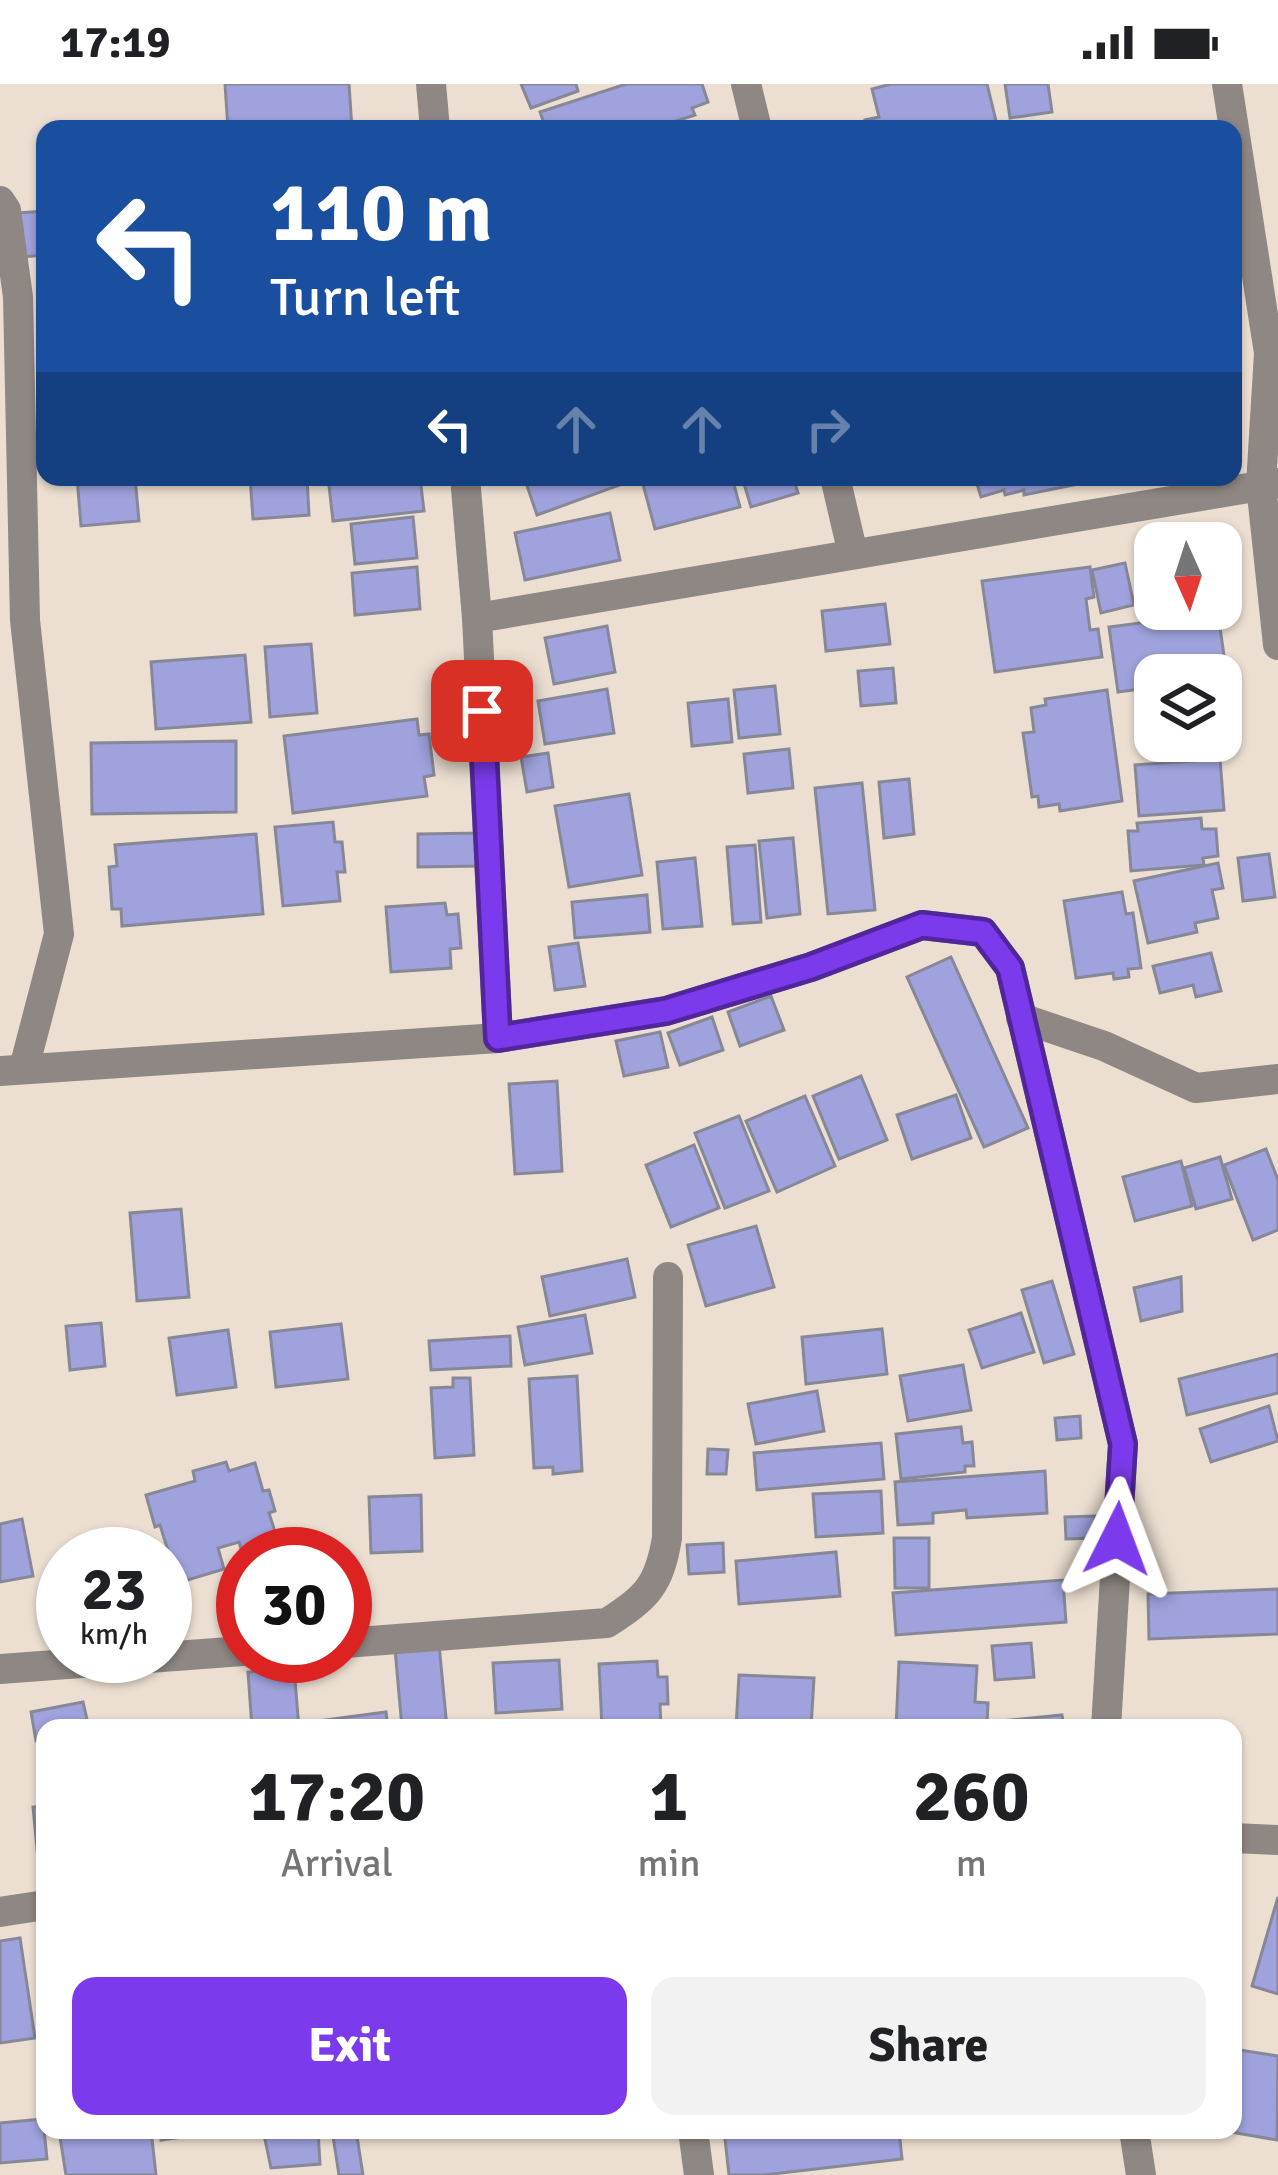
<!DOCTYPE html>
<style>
:root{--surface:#fff;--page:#f2f2f2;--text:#202124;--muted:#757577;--accent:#7c3aed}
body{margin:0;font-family:Signika,sans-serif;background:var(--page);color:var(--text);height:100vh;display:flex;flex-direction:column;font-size:45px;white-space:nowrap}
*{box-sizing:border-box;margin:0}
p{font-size:39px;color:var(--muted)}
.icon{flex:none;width:66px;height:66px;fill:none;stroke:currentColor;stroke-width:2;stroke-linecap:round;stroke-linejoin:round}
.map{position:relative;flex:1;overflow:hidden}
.side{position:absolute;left:36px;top:1635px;width:1206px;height:420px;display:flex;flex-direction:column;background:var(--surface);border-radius:24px;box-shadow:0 3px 9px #0004}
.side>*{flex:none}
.hud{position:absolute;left:36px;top:36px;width:1206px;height:366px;border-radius:24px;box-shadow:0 3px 9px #0004;background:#1a4fa0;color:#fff;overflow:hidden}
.needle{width:78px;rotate:177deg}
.tools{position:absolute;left:1134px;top:438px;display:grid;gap:24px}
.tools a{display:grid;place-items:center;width:108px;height:108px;border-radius:24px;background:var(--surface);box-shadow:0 3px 9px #0004;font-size:60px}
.speed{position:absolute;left:36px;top:1443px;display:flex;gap:24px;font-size:60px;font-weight:700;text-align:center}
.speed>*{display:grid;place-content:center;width:156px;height:156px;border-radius:50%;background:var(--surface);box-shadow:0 3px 9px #0004;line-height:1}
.speed small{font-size:30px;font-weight:400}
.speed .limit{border:18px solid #d22;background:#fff;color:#111}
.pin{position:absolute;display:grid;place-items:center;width:102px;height:102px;color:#fff;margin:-51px;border-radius:24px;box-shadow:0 6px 18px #0006}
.me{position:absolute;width:132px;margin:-66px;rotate:3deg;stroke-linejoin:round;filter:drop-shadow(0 0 9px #0008)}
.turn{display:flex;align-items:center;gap:42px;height:252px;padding:0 36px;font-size:54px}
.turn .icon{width:156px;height:156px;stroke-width:2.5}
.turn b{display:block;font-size:84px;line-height:102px}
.lanes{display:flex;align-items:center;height:114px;padding:0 36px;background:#0003;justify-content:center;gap:60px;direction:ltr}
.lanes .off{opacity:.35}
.eta{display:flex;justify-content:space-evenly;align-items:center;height:204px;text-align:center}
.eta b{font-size:72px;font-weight:800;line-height:84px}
.action{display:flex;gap:24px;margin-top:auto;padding:24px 36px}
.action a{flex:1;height:138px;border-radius:24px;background:var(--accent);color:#fff;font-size:48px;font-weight:800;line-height:138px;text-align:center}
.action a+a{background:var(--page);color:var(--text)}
.status{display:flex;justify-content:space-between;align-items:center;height:84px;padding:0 60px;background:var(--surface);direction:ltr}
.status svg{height:33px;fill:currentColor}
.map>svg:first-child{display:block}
</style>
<div class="status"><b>17:19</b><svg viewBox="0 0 49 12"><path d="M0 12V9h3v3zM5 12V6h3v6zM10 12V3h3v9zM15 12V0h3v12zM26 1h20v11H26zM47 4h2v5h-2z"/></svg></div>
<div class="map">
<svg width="1278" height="2091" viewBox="0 0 1278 2091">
<rect width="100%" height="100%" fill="#ecdfd2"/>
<g fill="#9fa2dc" stroke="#878897" stroke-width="3">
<polygon points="225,0 349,0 352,45 228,45"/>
<polygon points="521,0 576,0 578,7 531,24"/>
<polygon points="626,0 702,0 708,18 692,24 695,31 651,45 546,45 540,28"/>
<polygon points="891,0 987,0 998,45 867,45 865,36 879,33 872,5"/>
<polygon points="1005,0 1048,0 1052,28 1010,34"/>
<polygon points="45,127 45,171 22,173 18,129"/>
<polygon points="77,393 135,393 139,437 81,442"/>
<polygon points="250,393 307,393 309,431 253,435"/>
<polygon points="328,393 363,393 364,398 420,393 424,427 333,437"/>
<polygon points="524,393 638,393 639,394 537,431"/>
<polygon points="641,393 732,393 740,423 655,445"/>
<polygon points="742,393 793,393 798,409 751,423"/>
<polygon points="988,393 1108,393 1108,394 1024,411 1024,406 1005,411 1004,406 981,413 976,397"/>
<polygon points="610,429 620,476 525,496 515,449"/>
<polygon points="413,433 417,474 355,480 351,440"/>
<polygon points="1125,479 1134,521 1101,529 1092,486"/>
<polygon points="417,483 420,525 355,531 352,489"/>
<polygon points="1090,483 1094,513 1086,515 1090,546 1098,545 1102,573 995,588 982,497"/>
<polygon points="885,520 890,560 826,567 822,527"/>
<polygon points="1218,529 1227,593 1155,591 1155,603 1118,608 1109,543"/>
<polygon points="607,542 615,588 554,600 545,554"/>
<polygon points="311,560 317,629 270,633 265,563"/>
<polygon points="245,571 251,638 156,645 151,578"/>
<polygon points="893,584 896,619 861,622 858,587"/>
<polygon points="775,602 780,650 739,654 734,606"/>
<polygon points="607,605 614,649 545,660 538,617"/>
<polygon points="1107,606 1122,717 1060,727 1059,720 1039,723 1038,712 1032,713 1023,649 1034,648 1031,624 1046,621 1045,615"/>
<polygon points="728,615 732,658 692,662 688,619"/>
<polygon points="417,635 419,651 429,650 434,691 424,693 427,712 293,729 284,652"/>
<polygon points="236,657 236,728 92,730 91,659"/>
<polygon points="789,665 793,704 748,709 744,670"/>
<polygon points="548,669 553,703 527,708 521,673"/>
<polygon points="1220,675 1224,726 1139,732 1135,681"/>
<polygon points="909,695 914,750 884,754 879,698"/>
<polygon points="862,699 875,826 828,830 815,704"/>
<polygon points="629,710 642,791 569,803 555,722"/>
<polygon points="1201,734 1202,745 1216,745 1218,772 1203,774 1204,781 1131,787 1128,747 1138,747 1137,739"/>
<polygon points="333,738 335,758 342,758 345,788 337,788 340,817 283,822 275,743"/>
<polygon points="481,749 481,782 418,783 418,750"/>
<polygon points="256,750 263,830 122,842 121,825 112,825 109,783 117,782 115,761"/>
<polygon points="793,754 800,830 767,834 759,757"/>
<polygon points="755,761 761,838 733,840 727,763"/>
<polygon points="1269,770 1275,813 1243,817 1238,774"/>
<polygon points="695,774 702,842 663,845 657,778"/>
<polygon points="1218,779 1223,804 1212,806 1218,834 1195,839 1197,848 1148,859 1134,797"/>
<polygon points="1122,808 1126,830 1133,829 1141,884 1128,885 1129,893 1114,895 1113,889 1076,894 1064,817"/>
<polygon points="647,811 650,848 575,854 572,818"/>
<polygon points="445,819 447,831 458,830 461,864 450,865 451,884 391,888 386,823"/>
<polygon points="578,859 585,902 555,906 549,863"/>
<polygon points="1211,869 1221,907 1196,913 1193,901 1160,909 1153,882"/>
<polygon points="951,873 1028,1044 984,1063 907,893"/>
<polygon points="771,912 784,946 740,962 728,928"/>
<polygon points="712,933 723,966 680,981 668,949"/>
<polygon points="660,948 668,983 624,992 616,957"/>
<polygon points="861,992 887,1056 839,1075 813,1012"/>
<polygon points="557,997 562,1087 515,1090 509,1000"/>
<polygon points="956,1011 971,1054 912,1075 897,1031"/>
<polygon points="805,1012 835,1082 777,1108 746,1037"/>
<polygon points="739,1032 769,1107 725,1124 695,1049"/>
<polygon points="694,1061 719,1124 671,1143 646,1081"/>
<polygon points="1266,1065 1278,1096 1278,1146 1253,1156 1224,1081"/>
<polygon points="1220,1073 1232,1115 1196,1125 1184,1084"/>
<polygon points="1181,1077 1192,1122 1135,1137 1123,1093"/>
<polygon points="181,1125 189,1213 137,1217 130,1129"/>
<polygon points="756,1142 774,1203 706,1222 688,1161"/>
<polygon points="627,1175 635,1213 550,1232 542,1193"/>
<polygon points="1181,1193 1182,1227 1141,1237 1134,1204"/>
<polygon points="1052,1197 1074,1270 1044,1279 1022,1206"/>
<polygon points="1021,1229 1034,1268 982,1284 969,1246"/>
<polygon points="585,1231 592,1269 525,1281 518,1243"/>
<polygon points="101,1239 105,1282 70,1286 66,1242"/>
<polygon points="341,1240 348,1295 276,1303 270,1248"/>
<polygon points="882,1245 887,1290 806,1300 802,1253"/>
<polygon points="228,1246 236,1303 177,1311 169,1254"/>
<polygon points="510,1252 511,1282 431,1286 429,1257"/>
<polygon points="1278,1270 1278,1309 1187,1331 1179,1295"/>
<polygon points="963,1281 971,1326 908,1337 900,1292"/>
<polygon points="577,1292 582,1387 553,1390 553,1383 534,1384 529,1295"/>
<polygon points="453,1294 470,1294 474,1371 435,1374 431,1304 453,1303"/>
<polygon points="817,1307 824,1347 756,1360 748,1320"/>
<polygon points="1269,1322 1278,1357 1211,1378 1200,1345"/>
<polygon points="1080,1332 1081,1354 1057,1356 1055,1334"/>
<polygon points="961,1343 963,1359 972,1358 974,1382 965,1382 965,1388 901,1395 896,1350"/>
<polygon points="881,1359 884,1395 757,1406 754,1369"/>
<polygon points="708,1365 728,1366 726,1390 707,1390"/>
<polygon points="226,1378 229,1387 255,1379 263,1407 269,1406 275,1427 269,1429 278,1457 242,1468 239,1458 218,1464 224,1485 178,1499 160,1441 155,1443 146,1411 195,1397 193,1387"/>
<polygon points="1045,1387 1047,1429 967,1434 966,1426 933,1429 933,1439 898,1441 895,1398"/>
<polygon points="881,1407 883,1449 816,1453 813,1410"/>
<polygon points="421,1411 422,1467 371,1469 369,1413"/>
<polygon points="1095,1432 1096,1454 1066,1455 1065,1433"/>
<polygon points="22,1435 33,1492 0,1498 0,1440"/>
<polygon points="894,1454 929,1454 929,1504 895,1504"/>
<polygon points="723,1459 724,1488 689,1490 687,1461"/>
<polygon points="836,1468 840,1512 739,1520 736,1477"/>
<polygon points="1063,1496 1066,1538 896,1551 893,1509"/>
<polygon points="1278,1505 1278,1550 1149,1555 1148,1510"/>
<polygon points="1031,1559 1034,1593 995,1596 992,1562"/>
<polygon points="439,1560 447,1644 402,1644 395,1565"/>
<polygon points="559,1576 562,1625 496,1629 493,1579"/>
<polygon points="657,1577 658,1593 667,1593 668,1620 660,1620 661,1644 602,1644 599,1580"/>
<polygon points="899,1578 977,1582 975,1618 988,1619 987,1642 896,1644"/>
<polygon points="294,1584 299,1644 252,1644 248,1588"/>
<polygon points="739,1591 814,1594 811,1644 736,1644"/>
<polygon points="83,1618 89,1644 45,1644 45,1655 36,1657 31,1628"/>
<polygon points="386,1628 388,1644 326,1644 325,1636"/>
<polygon points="1062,1631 1064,1644 1001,1644 1000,1637"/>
<polygon points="45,1722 45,1775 38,1775 33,1723"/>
<polygon points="1278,1813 1278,1910 1252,1902"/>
<polygon points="20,1854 35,1954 0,1959 0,1857"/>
<polygon points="1233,1965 1278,1972 1277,2056 1219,2046 1233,2046"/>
<polygon points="43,2035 47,2075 0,2079 0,2039"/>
<polygon points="108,2046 151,2046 156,2091 66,2091 60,2053"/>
<polygon points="160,2046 234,2046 161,2056"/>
<polygon points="263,2046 318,2046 320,2080 271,2084"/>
<polygon points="332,2046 356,2046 363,2091 339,2091"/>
<polygon points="724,2046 899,2046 902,2075 764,2091 729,2091"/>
</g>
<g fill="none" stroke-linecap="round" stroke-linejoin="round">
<g stroke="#8e8783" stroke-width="30">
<polyline points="431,0 435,45"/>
<polyline points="746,0 757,45"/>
<polyline points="1227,0 1269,269 1261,401 1278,561"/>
<polyline points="0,117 6,126 18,213 25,536 59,850 24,984"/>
<polyline points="465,393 477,534 498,954"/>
<polyline points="835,393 853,470"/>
<polyline points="477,534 1278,399"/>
<polyline points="1021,934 1104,962 1196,1004 1278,995"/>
<polyline points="0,987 498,954 666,927 811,883 922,841 983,848 1010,884 1123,1360 1106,1644"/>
<path d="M345 1559 607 1539C647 1513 659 1502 667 1454L668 1193"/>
<polyline points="0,1585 243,1567"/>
<polyline points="1233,1754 1278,1756"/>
<polyline points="0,1828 45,1821"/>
<polyline points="693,2046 699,2091"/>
<polyline points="1134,2046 1141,2091"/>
</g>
</g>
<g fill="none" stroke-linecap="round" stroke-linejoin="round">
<defs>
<polyline id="route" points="482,627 498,954 666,927 811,883 922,841 983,848 1010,884 1123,1360 1117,1455"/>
</defs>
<use href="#route" stroke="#51269a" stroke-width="30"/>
<use href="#route" stroke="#7c3aed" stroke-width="21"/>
</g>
</svg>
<div class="tools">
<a><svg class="needle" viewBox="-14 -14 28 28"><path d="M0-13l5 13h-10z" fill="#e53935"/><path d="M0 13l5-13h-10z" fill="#757577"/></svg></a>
<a><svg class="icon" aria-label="layers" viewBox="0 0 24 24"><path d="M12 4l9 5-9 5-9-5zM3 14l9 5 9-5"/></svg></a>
</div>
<div class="speed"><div>23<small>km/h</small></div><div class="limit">30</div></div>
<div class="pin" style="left:482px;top:627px;background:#d93025"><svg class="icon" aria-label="arrive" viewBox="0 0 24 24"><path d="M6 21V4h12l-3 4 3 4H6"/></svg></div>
<svg class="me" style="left:1117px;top:1455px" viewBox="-20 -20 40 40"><path d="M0-17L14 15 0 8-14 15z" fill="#7c3aed" stroke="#fff" stroke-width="4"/></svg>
<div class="hud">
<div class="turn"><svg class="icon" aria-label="left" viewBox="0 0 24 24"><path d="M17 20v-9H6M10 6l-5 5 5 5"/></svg><div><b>110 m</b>Turn left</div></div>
<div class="lanes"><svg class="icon" aria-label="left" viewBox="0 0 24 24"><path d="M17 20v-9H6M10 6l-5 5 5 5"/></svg><svg class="icon off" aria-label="ahead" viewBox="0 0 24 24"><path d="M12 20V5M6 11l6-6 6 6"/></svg><svg class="icon off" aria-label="ahead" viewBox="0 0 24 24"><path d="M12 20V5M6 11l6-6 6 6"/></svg><svg class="icon off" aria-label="right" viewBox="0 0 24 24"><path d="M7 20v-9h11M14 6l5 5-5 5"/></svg></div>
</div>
<section class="side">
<div class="eta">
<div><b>17:20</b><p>Arrival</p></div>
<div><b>1</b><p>min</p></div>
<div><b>260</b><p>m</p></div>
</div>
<div class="action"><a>Exit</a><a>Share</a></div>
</section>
</div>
